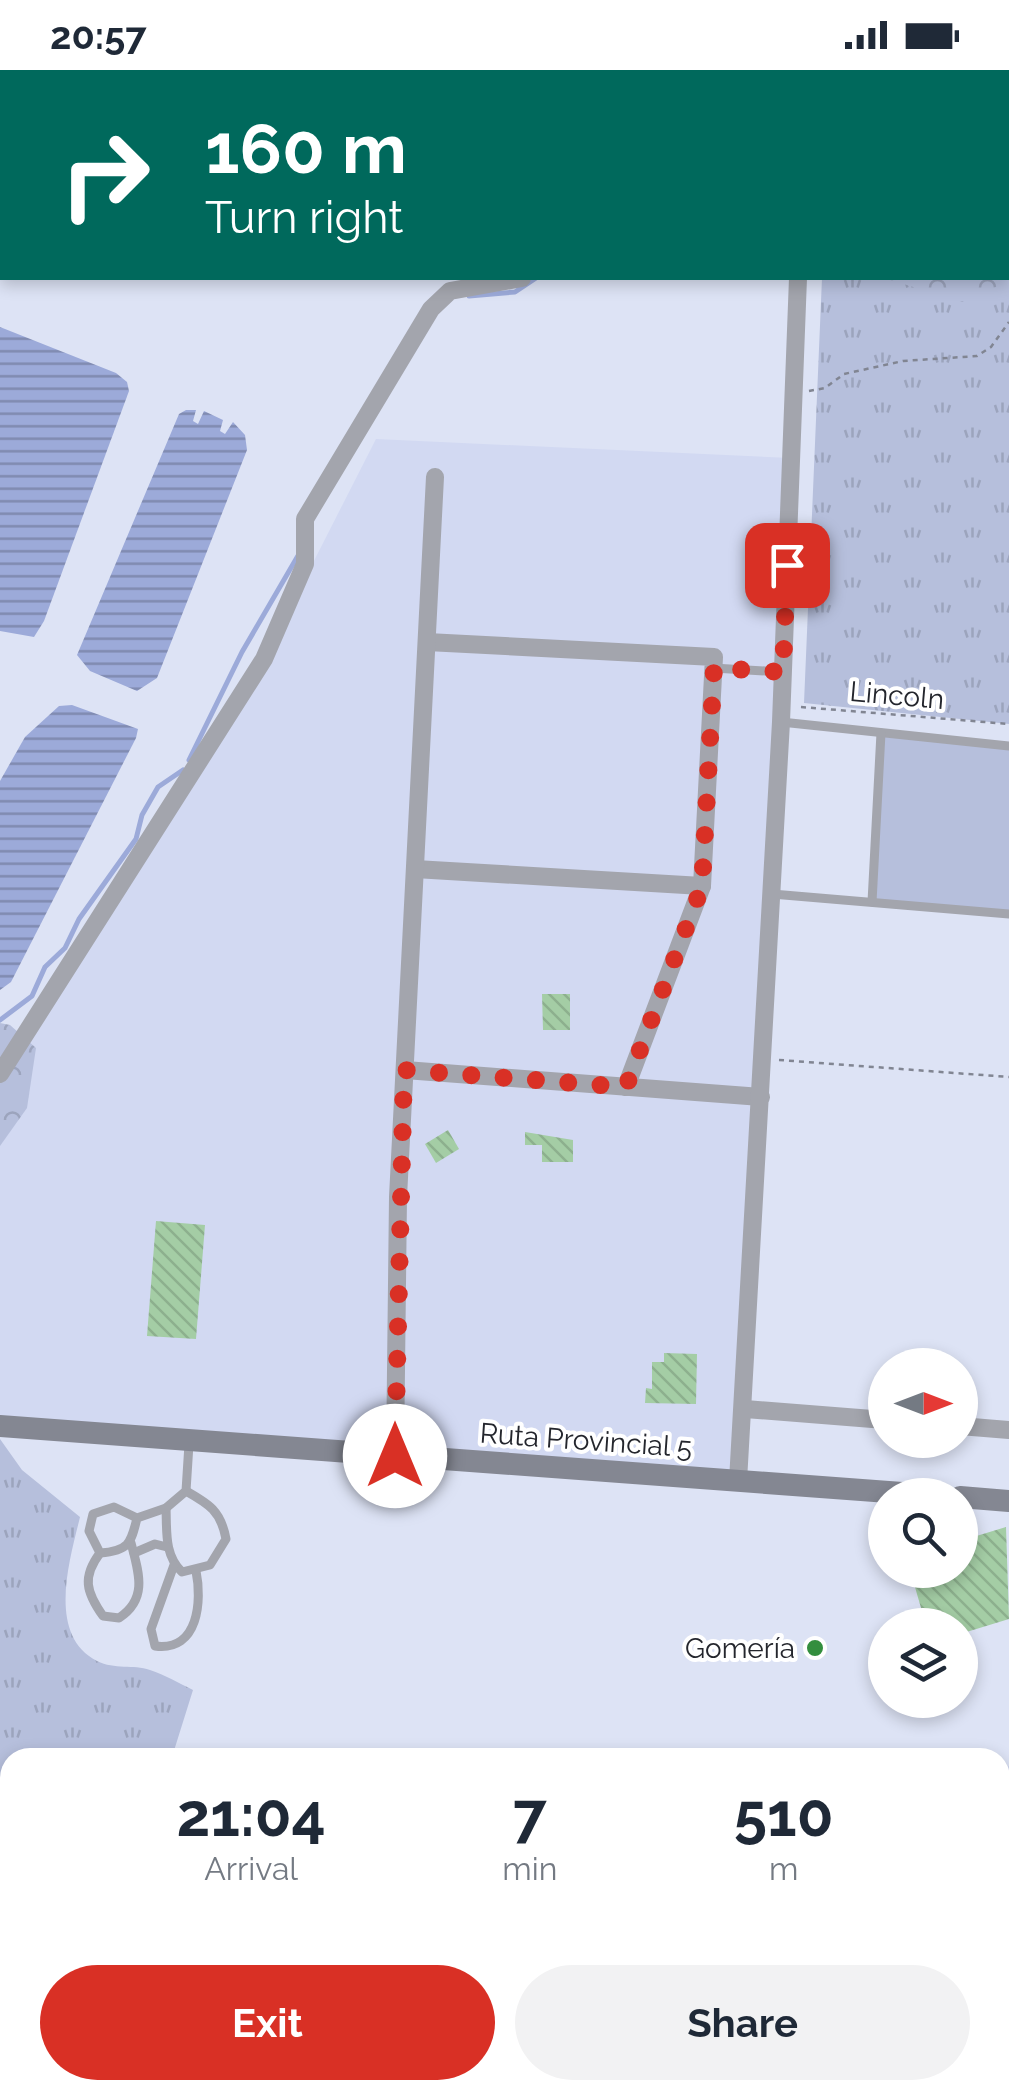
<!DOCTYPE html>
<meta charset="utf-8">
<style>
:root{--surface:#fff;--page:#f2f2f3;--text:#1f2937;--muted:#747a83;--accent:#d93025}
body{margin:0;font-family:Raleway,sans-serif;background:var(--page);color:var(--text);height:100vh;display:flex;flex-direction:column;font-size:38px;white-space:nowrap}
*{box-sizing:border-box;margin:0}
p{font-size:32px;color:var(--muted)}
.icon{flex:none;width:55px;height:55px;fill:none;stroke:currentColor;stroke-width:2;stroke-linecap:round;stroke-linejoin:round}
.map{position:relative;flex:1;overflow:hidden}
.panel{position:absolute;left:0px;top:1678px;width:1010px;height:352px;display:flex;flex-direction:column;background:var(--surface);border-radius:30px 30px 0 0;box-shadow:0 5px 15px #0003}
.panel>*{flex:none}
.top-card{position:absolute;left:0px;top:0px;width:1010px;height:210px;box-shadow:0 5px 15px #0003;background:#00695c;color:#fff;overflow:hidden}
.needle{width:65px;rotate:90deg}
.buttons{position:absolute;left:868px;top:1278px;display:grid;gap:20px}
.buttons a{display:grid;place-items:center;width:110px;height:110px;border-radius:50%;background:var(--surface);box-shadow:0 5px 15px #0003;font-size:50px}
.pin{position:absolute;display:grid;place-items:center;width:85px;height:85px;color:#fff;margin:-42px;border-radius:20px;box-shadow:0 5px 15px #0006}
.me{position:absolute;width:110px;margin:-55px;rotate:0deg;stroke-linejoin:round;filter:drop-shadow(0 0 8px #0008)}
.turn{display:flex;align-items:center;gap:35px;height:210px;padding:0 40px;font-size:45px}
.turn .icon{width:130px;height:130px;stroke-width:2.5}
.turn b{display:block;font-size:70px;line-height:85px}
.eta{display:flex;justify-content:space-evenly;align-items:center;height:170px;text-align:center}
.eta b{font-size:60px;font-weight:700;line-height:70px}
.cta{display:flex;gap:20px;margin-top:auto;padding:20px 40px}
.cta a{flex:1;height:115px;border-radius:60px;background:var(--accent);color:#fff;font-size:40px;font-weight:700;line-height:115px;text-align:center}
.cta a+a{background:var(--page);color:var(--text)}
.status{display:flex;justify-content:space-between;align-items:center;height:70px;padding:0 50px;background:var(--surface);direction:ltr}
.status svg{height:28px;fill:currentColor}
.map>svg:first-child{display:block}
</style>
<div class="status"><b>20:57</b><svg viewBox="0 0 49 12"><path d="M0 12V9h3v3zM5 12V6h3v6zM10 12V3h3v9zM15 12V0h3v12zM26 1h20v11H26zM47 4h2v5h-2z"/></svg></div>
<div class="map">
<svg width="1009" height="2028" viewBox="0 0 1009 2028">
<defs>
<pattern id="grass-tufts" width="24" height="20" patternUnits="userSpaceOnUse" patternTransform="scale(2.5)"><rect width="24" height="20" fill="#b6bfdc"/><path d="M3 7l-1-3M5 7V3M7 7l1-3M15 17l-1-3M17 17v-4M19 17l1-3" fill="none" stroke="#9ca4bd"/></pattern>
<pattern id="forest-crowns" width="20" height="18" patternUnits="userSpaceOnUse" patternTransform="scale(2.5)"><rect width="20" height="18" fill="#b6bfdc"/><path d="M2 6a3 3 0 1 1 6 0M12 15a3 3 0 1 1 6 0" fill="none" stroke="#9ca4bd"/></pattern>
<pattern id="water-rules" width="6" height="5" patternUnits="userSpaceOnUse" patternTransform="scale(2.5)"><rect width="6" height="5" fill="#9caad9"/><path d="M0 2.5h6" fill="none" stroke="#7f8ab0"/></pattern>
<pattern id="building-back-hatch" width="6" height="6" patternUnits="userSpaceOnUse" patternTransform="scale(2.5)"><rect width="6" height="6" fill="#a4cda5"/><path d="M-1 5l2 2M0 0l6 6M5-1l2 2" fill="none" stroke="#8db08e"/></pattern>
</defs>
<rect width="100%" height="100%" fill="#dde3f5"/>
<g fill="#d2d9f2">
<polygon points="376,369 791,388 738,1411 0,1355 0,1004 264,589"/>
<polygon points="1000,1696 1009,1696 1009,1914 1000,2028 585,2028 589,2020 1000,2020"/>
</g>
<g fill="url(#grass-tufts)">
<polygon points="831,0 1009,0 1009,654 804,633 822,208 1008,208 1008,2"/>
<path d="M0 1369 22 1400 80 1447C70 1489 46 1565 97 1591 115 1600 133 1594 150 1600 165 1605 179 1613 193 1620L172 1687 10 1688V2020H68L66 2028H0Z"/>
</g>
<g fill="url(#forest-crowns)">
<polygon points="1008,90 1009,211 962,232 884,208 1008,208"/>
<polygon points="0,953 10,955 36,978 27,1038 0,1076"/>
</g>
<polygon fill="#b6bfdc" points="881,663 1009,676 1009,844 872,832"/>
<g fill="url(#water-rules)">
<polygon points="0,257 116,303 127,312 129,321 44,551 34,567 0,561"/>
<polygon points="186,340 196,340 193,351 198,354 204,341 223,350 220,361 225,364 233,352 245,365 247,380 157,608 137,621 90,601 77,585 179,344"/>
<polygon points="72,635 138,659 136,668 11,912 0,920 0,711 25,667 59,636"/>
</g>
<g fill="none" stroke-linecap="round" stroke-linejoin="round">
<g stroke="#9caad9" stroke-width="5">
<polyline points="748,2 749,0"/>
<polyline points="469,226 515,222 536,208"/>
<polyline points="189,690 242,582 299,484"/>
<polyline points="0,950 32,926 45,897 65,878 79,849 136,769 142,745 158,717 183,700"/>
</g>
</g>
<g fill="url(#building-back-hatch)">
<polygon points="542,924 570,924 570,960 543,960"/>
<polygon points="448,1060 459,1079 436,1093 425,1074"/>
<polygon points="525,1062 573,1070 573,1092 542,1092 542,1075 525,1075"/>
<polygon points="156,1151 205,1155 196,1269 147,1266"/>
<polygon points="664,1283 697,1284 696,1334 645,1333 646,1318 652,1319 652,1292 664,1292"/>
<polygon points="1006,1457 1009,1549 960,1564 960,1555 926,1555 910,1500 960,1500 960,1471"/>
</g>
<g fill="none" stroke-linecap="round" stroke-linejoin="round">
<g stroke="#818592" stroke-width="2.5" stroke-dasharray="5 5" stroke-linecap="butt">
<polyline points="809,321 825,318 844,304 903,291 977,286 991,277 1009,252"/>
<polyline points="801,637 1009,654"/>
<polyline points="779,990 1009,1007"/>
</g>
<g stroke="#a3a5ad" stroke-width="9">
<polyline points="0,51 2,53"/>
<polyline points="713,598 783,602"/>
<polyline points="781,652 1009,676"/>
<polyline points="772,824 1009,844"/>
<polyline points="872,832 881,663"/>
<path d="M166 1438C167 1461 164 1485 182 1502L210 1495 226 1469C221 1441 209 1434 186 1421"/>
<path d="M137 1448C131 1474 128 1481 100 1483L89 1461 93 1444 114 1437 137 1448 166 1438 186 1421 189 1374"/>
<path d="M100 1483C82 1507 86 1522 103 1546L119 1548C148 1529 139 1503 131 1473"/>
<polyline points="134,1483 155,1474 167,1477"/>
<path d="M174 1495 151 1559 155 1576C199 1582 202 1530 196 1501"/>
</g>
<g stroke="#a3a5ad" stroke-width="18">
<polyline points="8,2 8,0"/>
<polyline points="70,2 70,0"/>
<polyline points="369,2 369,0"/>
<polyline points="695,2 695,0"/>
<polyline points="806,2 806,0"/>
<polyline points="0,153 2,106"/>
<polyline points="0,192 2,193"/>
<polyline points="427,572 714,587 702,816 626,1017"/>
<polyline points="415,799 702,816"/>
<polyline points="405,1000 761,1027"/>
<polyline points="0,1004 264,589 305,494 305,449 431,239 450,221 522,208"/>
<polyline points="745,1339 885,1350"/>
<polyline points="960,1356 1009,1360"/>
<polyline points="395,1387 398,1127 435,407"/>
<polyline points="738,1411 781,652 798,208"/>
</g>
<g stroke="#848792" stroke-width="22">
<polyline points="0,1356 929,1425"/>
<polyline points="960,1427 1009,1431"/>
</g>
</g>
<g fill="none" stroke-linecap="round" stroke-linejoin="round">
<polyline stroke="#d93025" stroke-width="18" stroke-dasharray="0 32.4" points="395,1386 404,1000 626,1017 702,816 714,598 783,602 787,495"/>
</g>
<circle fill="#338e3e" stroke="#fff" stroke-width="4" cx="815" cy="1578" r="10"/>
<g text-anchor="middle" stroke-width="8" stroke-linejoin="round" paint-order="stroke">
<g font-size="28" fill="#24262d" stroke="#fff">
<text transform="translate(897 625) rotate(5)" y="10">Lincoln</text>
<text transform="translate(586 1370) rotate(4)" y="10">Ruta Provincial 5</text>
</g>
<g font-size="28" fill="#24262d" stroke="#fff" text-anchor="end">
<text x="795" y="1588">Gomería</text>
</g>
</g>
</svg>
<div class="buttons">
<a><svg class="needle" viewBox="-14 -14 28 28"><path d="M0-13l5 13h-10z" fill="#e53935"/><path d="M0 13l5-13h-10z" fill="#747a83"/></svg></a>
<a><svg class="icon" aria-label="search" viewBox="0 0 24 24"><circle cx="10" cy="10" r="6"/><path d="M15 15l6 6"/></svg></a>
<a><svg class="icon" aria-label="layers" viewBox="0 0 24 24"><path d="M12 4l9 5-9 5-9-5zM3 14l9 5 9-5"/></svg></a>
</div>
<div class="pin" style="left:787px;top:495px;background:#d93025"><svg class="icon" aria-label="arrive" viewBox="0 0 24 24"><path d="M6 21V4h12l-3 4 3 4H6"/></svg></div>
<svg class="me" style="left:395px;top:1386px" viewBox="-20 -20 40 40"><circle r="19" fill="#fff"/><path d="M0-13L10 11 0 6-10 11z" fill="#d93025"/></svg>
<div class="top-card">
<div class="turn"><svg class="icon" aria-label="right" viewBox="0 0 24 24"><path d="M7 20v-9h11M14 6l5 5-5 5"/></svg><div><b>160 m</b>Turn right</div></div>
</div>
<section class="panel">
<div class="eta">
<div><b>21:04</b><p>Arrival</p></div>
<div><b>7</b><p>min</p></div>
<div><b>510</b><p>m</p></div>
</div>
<div class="cta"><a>Exit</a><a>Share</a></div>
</section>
</div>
